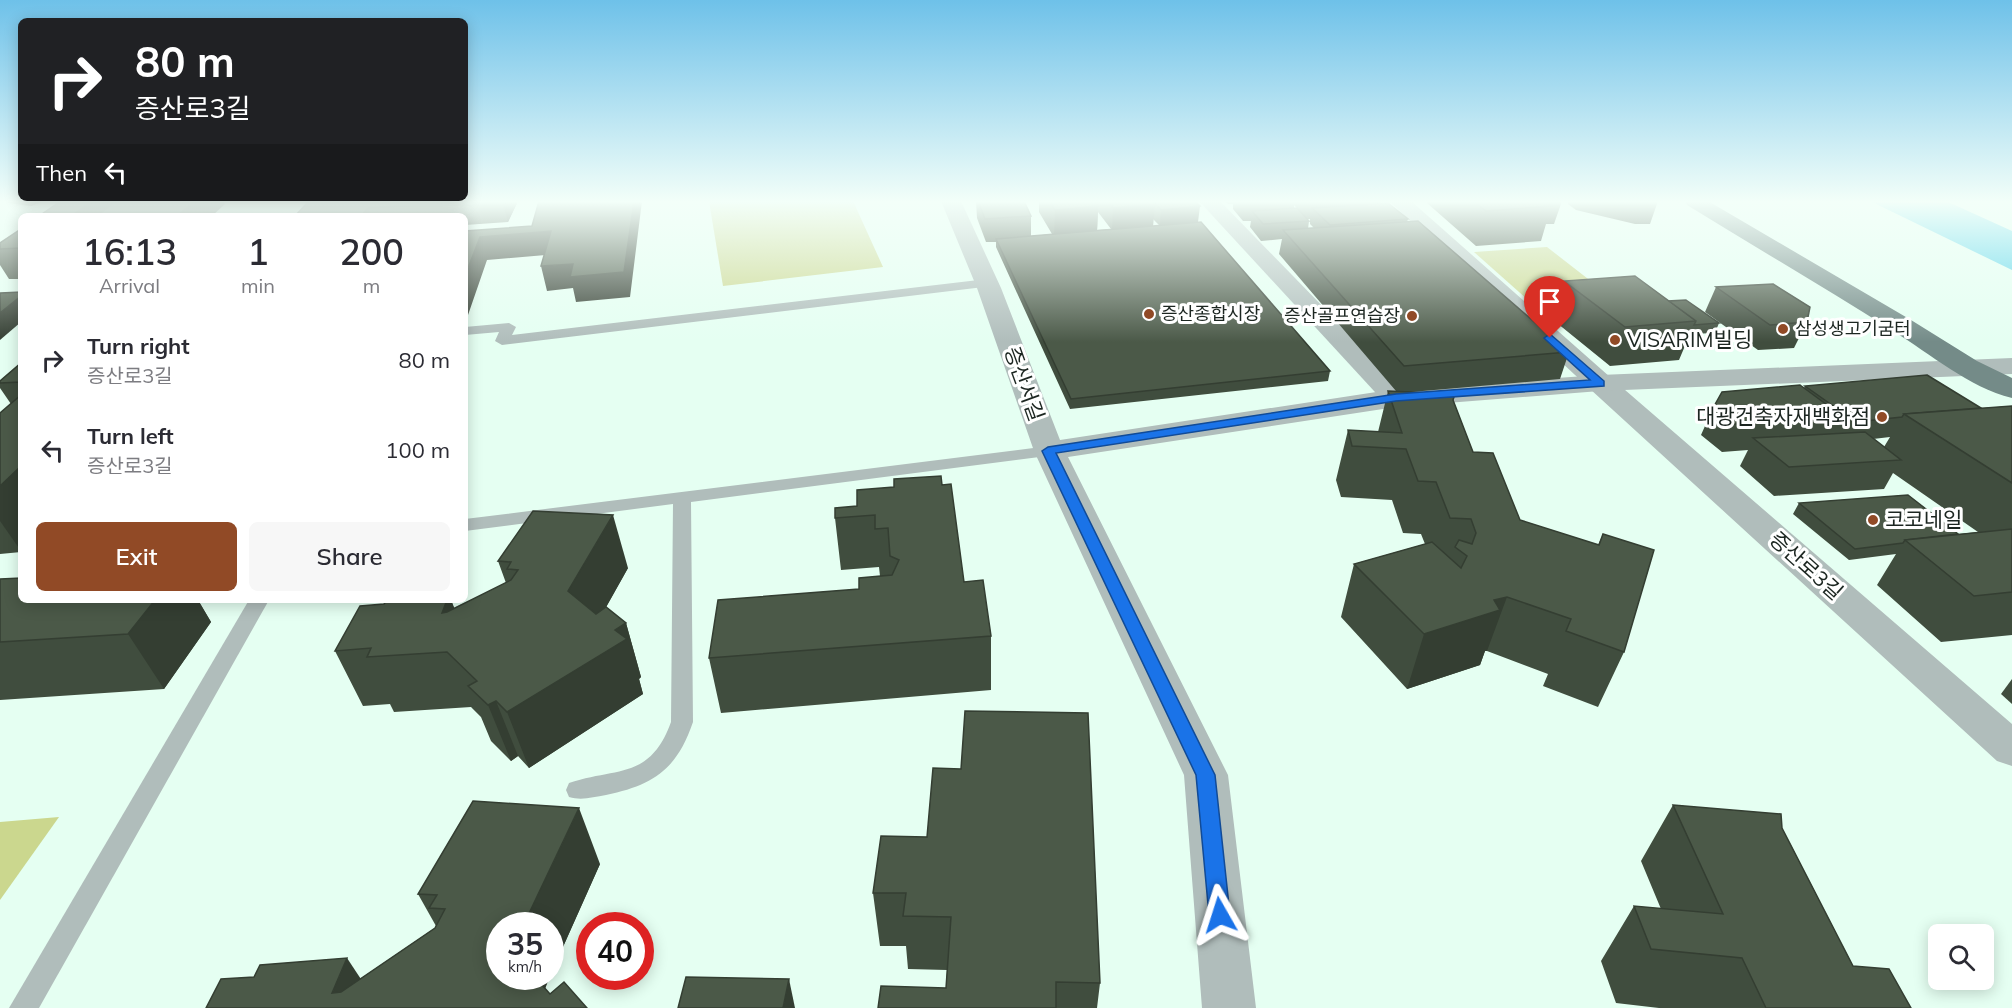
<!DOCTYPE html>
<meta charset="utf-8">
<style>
:root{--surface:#fff;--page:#f7f7f7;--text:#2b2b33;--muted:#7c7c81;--accent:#914a26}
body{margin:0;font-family:Mulish,"Noto Sans KR",sans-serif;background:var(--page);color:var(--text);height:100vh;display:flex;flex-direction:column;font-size:22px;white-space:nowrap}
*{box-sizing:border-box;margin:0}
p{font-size:20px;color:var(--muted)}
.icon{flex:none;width:33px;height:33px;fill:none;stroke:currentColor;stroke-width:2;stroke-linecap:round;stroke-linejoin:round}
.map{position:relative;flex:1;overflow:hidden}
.drawer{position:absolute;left:18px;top:213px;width:450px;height:390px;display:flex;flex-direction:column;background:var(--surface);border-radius:9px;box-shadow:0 3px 15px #0003}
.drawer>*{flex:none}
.hud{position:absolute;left:18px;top:18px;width:450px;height:183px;border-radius:9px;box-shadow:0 3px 15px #0003;background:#202124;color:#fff;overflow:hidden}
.buttons{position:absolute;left:1928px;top:924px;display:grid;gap:12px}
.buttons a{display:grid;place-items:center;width:66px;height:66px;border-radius:9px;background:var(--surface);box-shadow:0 3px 15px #0003;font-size:30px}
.speed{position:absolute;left:486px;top:912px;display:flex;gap:12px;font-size:30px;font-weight:700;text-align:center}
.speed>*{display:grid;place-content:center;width:78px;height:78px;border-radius:50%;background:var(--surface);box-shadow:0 3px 15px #0003;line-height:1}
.speed small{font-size:15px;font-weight:400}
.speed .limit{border:9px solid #d22;background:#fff;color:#111}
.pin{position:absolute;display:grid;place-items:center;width:51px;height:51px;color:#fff;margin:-62px -26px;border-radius:50% 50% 50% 0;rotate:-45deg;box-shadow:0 0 6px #0007}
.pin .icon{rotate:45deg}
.me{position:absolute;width:66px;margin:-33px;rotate:354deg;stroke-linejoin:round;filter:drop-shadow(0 0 4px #0008)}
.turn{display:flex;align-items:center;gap:21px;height:126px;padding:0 18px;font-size:27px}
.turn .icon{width:78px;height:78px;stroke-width:2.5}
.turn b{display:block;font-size:42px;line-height:51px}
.then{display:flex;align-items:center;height:57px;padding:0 18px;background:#0003;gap:12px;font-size:22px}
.eta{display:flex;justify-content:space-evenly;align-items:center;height:102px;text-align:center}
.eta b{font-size:36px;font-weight:600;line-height:42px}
.cta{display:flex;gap:12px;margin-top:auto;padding:12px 18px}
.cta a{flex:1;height:69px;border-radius:9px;background:var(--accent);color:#fff;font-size:24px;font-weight:600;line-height:69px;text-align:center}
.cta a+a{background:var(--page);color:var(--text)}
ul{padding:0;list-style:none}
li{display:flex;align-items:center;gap:18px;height:90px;padding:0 18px}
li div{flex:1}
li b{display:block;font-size:22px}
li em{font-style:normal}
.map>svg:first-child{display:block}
</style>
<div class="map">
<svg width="2012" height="1008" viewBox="0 0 2012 1008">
<rect width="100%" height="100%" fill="#e5fff2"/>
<g fill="#cbd78e">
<polygon points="709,201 853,201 883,267 723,286"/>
<polygon points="1547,247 1619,303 1537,308 1474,252"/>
<polygon points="59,817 0,900 0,822"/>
</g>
<polygon fill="#57d4ea" points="1870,201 1946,201 2012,231 2012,270"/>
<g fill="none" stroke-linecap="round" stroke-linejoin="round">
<g fill="#b0bdbb" fill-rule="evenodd">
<polygon points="987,279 994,283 992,286 502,345 495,341 499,332 465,335 465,327 509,323 516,327 512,335"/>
<path d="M1049 446 1055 447 1057 451 1055 455 691 502 693 722C677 769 654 785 606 795 593 797 582 801 569 797L566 790 569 783C617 767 650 780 671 722L673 504 465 531V519Z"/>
<polygon points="249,600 269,600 39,1008 9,1008"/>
</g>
<g fill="#b0bdbb" fill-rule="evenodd">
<polygon points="1199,201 1220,201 1406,392 1410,398 1406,404 1396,407 1386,404"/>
<polygon points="1389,201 1411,201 1610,377 2012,724 2012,766 1997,761 1590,389"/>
</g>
<polygon fill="#b0bdbb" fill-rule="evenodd" points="941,201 961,201 1001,288 1060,440 1396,389 1600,375 2012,358 2012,374 1600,391 1396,407 1068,457 1228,775 1256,1008 1202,1008 1184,775 1034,451 977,288"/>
<path fill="#748b88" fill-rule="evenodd" d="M1684 201H1708L1911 320 1977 361 2012 378V398C1968 387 1931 354 1893 331 1825 288 1755 247 1687 205Z"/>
</g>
<g fill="#404d3e" fill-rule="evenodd">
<polygon points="8,201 44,201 31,206 9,203"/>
<polygon points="309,201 518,201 508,222 465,225 465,216 295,216"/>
<path d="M976 201H1024L1031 216V236L1052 234 1039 212V201H1195L1198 222 1330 371 1328 381 1070 409 996 247V242H986L977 218ZM1098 212 1111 229 1097 230ZM1153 219 1159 225 1153 226Z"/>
<path d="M1225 201H1381V203L1408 219 1407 222 1569 352 1560 379 1411 392 1453 400 1473 452 1520 520 1598 545 1603 534 1624 652 1598 707 1543 686 1548 674 1487 651H1485L1480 665 1407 689 1341 617 1354 564 1425 544 1421 534 1403 533 1392 500 1341 497 1336 480 1348 430 1378 432 1388 391H1396L1279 254 1282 239 1261 241 1250 227 1251 221H1243L1233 209V204H1228ZM1294 205 1301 213 1294 208ZM1307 219H1310V224L1314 228 1308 229 1309 221Z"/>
<polygon points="1427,201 1562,201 1554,224 1546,224 1541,241 1476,246 1427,203"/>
<polygon points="1569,201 1658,201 1650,224 1635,224 1576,210 1568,204"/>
<polygon points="21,229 21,279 9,279 0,265 0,243"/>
<polygon points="1564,281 1669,301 1719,323 1715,333 1690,334 1679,360 1610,366 1552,319"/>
<polygon points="1716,287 1807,322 1794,348 1758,350 1705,312"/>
<polygon points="21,363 21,552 0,554 0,413 11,404 0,388 0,381"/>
<path d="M1805 386 1981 408 2012 406V635L1941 642 1877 585 1896 554 1849 560 1793 514 1799 503 1958 534 1978 532 1893 473 1884 489 1774 496 1740 466 1748 450 1722 452 1701 435 1713 408 1804 388ZM1890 437 1884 447 1873 439Z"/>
<polygon points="942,485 964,582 991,636 991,690 721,713 709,658 859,589 880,576 879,567 841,570 835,518 857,506"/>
<polygon points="498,561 628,568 606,607 626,623 641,677 639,679 643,694 529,768 518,756 511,761 491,741 481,717 471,707 394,712 390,704 363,706 335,651 451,600 454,608 506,583"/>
<polygon points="0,579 21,600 198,600 211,622 164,689 0,700"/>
<polygon points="2012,679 2012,704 2001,694"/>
<polygon points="1673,805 1782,828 1853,966 1911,1008 1659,1008 1616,1003 1601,961 1634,906 1661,909 1641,861"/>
<polygon points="881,836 1100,983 1097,1008 878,1008 946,988 947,970 908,969 906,946 880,946 873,893"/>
<polygon points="600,864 550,976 550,926 550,976 545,989 550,994 587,1008 254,977 360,979 435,928 436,926 418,894"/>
</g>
<g fill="#343e32">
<polygon points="28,201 44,201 31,206"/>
<polygon points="92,201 124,201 122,216 71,216"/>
<polygon points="195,201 223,201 225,204 212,216 177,216"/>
<polygon points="502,201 518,201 508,222"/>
<polygon points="634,201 642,201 630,297 576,302 573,288 547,291 541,266 573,264"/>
<polygon points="1155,204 1153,227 1112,231 1113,208"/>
<polygon points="1098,206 1097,234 1054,238 1055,210"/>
<polygon points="1200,206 1198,222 1160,226 1161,210"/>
<polygon points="368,208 371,216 361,216"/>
<polygon points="551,231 557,254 487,260 468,315 465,315 465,276 480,237"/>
<polygon points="21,296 21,322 0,340 0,313"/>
<polygon points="21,466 21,551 0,521 0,486"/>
<polygon points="613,515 628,568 585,645 568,591"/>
<polygon points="1507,597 1487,651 1485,651 1480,665 1407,689 1424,634 1494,600"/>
<polygon points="155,600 198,600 211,622 164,689 128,634"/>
<polygon points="447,600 451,600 471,649 442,613"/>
<polygon points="626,623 641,677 639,679 643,694 529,768 507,712 615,630"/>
<polygon points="496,701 518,756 511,761 488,705"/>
<polygon points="579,808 600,864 550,976 550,926 523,926"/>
<polygon points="347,958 380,1008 332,993"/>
<polygon points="524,976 550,976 538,1005"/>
<polygon points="789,979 795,1008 783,1008"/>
</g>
<g fill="#4b5948" stroke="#343e32" stroke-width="1.5">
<polygon points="61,201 92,201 71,216 39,216"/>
<polygon points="116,201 195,201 177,216 97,216"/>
<polygon points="309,201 482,201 368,208 361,216 295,216"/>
<polygon points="539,201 634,201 624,272 570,277 573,264 541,266 551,231 480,237 465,276 465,231 532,226"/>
<polygon points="978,201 1024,201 1031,216 985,219"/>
<polygon points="1049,201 1094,201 1098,206 1055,210"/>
<polygon points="1108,201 1152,201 1155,204 1113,208"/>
<polygon points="1153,201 1195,201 1200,206 1161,210"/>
<polygon points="1473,201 1545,201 1552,206 1486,211"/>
<polygon points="1388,203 1408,219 1330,225 1312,208"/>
<polygon points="1297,208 1309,221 1263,224 1252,211"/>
<polygon points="1418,221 1569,352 1404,366 1283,230"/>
<polygon points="1201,222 1330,371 1071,399 996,239"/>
<polygon points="21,229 21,248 0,249 0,243"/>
<polygon points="1635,276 1696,321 1625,327 1564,281"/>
<polygon points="1773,284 1810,307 1807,322 1770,325 1716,287"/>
<polygon points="21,292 21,296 0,313 0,293"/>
<polygon points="1686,300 1719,323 1694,325 1696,321 1669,301"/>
<polygon points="21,363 21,382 0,383 0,381"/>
<polygon points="1927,375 1981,408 1904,414 1902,417 1856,422 1805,386"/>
<polygon points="1800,385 1842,416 1735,424 1713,408 1722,392"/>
<polygon points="1388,391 1455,394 1453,400 1473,452 1493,453 1520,520 1599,545 1603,534 1654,550 1624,652 1566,631 1571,619 1507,597 1494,600 1500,610 1424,634 1354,564 1432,542 1461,568 1467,556 1455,547 1459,540 1472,544 1476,533 1471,519 1450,518 1436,482 1418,481 1406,449 1352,446 1348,430 1402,433"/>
<polygon points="21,395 21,466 0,486 0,413"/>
<polygon points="2012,406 2012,483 1904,414"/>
<polygon points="1865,432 1901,460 1789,467 1753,438"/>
<polygon points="941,476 942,485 951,484 964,582 983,580 991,636 709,658 718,600 859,589 859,578 892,575 899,560 890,556 888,528 875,529 875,515 835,518 835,508 857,506 857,490 894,487 894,479"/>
<polygon points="1908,495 1958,534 1905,540 1903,543 1855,549 1799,503"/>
<polygon points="533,511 613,515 568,591 596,614 606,607 626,623 615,630 627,639 507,712 496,701 488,705 468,686 477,681 447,652 367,657 371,648 335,651 360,606 384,604 387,600 447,600 442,613 447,612 511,580 518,570 507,569 511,562 498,561"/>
<polygon points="2012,529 2012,592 1974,596 1905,540"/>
<polygon points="21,578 21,600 155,600 128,634 0,642 0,579"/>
<polygon points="965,711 1088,713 1100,983 1056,982 1056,1008 878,1008 881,986 946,988 951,917 903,916 906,893 873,893 881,836 927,837 933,768 961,769"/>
<polygon points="473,801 579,808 523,926 500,926 500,976 534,976 550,994 564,982 587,1008 206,1008 221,979 254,977 260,965 347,958 332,993 341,992 435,928 445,909 429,908 437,895 418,894"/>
<polygon points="1673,805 1781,814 1782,828 1853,966 1889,969 1911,1008 1766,1008 1742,958 1651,949 1634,906 1723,914"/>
<polygon points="686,977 789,979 783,1008 678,1008"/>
</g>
<linearGradient id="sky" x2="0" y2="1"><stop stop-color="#6ec1e9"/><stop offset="0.59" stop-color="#f3fff9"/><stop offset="1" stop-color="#f3fff9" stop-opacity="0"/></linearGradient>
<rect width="2012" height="342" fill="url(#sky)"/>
<polygon fill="#1a73e8" stroke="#114b97" stroke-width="1.5" points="1550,334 1604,381 1604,386 1396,401 1056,453 1215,775 1230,915 1227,922 1220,924 1212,922 1209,915 1196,775 1042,451 1048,447 1396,394 1590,380 1546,340 1544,338"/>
<g fill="#914a26" stroke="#fff" stroke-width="2">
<circle cx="1149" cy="314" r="6"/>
<circle cx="1412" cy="316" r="6"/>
<circle cx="1783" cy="329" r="6"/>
<circle cx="1615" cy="340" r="6"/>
<circle cx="1882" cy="417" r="6"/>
<circle cx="1873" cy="520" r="6"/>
</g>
<g text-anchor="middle" stroke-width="6" stroke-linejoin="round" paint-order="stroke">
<g font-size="18" fill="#1c2621" stroke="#fff" text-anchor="start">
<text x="1161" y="320">증산종합시장</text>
<text x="1400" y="322" text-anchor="end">증산골프연습장</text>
<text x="1795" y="335">삼성생고기굼터</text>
</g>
<g font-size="21" fill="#1c2621" stroke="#fff" text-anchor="start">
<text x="1627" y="347">VISARIM빌딩</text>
<text x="1870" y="424" text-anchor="end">대광건축자재백화점</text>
<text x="1885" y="527">코코네일</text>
</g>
<g font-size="21" fill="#1c2621" stroke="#fff">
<text transform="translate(1024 384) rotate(70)" y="7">증산서길</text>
<text transform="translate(1806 566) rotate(42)" y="7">증산로3길</text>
</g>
</g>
</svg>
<div class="buttons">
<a><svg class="icon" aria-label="search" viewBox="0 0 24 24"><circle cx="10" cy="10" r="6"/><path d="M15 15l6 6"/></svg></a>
</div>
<div class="speed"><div>35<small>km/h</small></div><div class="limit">40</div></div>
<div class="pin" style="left:1550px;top:338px;background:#d93025"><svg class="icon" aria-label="arrive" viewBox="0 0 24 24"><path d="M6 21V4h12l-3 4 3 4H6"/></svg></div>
<svg class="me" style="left:1220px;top:915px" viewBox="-20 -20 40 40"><path d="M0-17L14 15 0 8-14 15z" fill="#1a73e8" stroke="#fff" stroke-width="4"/></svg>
<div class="hud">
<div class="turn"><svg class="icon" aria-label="right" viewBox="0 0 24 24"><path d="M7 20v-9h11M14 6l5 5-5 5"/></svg><div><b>80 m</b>증산로3길</div></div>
<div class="then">Then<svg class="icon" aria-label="left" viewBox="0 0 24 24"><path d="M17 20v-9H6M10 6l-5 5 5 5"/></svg></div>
</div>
<section class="drawer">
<div class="eta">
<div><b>16:13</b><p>Arrival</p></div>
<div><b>1</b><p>min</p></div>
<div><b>200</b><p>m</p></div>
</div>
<ul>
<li><svg class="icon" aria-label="right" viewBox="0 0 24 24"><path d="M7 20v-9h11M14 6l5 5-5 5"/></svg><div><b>Turn right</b><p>증산로3길</p></div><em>80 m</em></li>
<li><svg class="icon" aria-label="left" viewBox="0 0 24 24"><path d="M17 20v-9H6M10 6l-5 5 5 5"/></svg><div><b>Turn left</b><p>증산로3길</p></div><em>100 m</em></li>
</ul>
<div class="cta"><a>Exit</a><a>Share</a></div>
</section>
</div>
